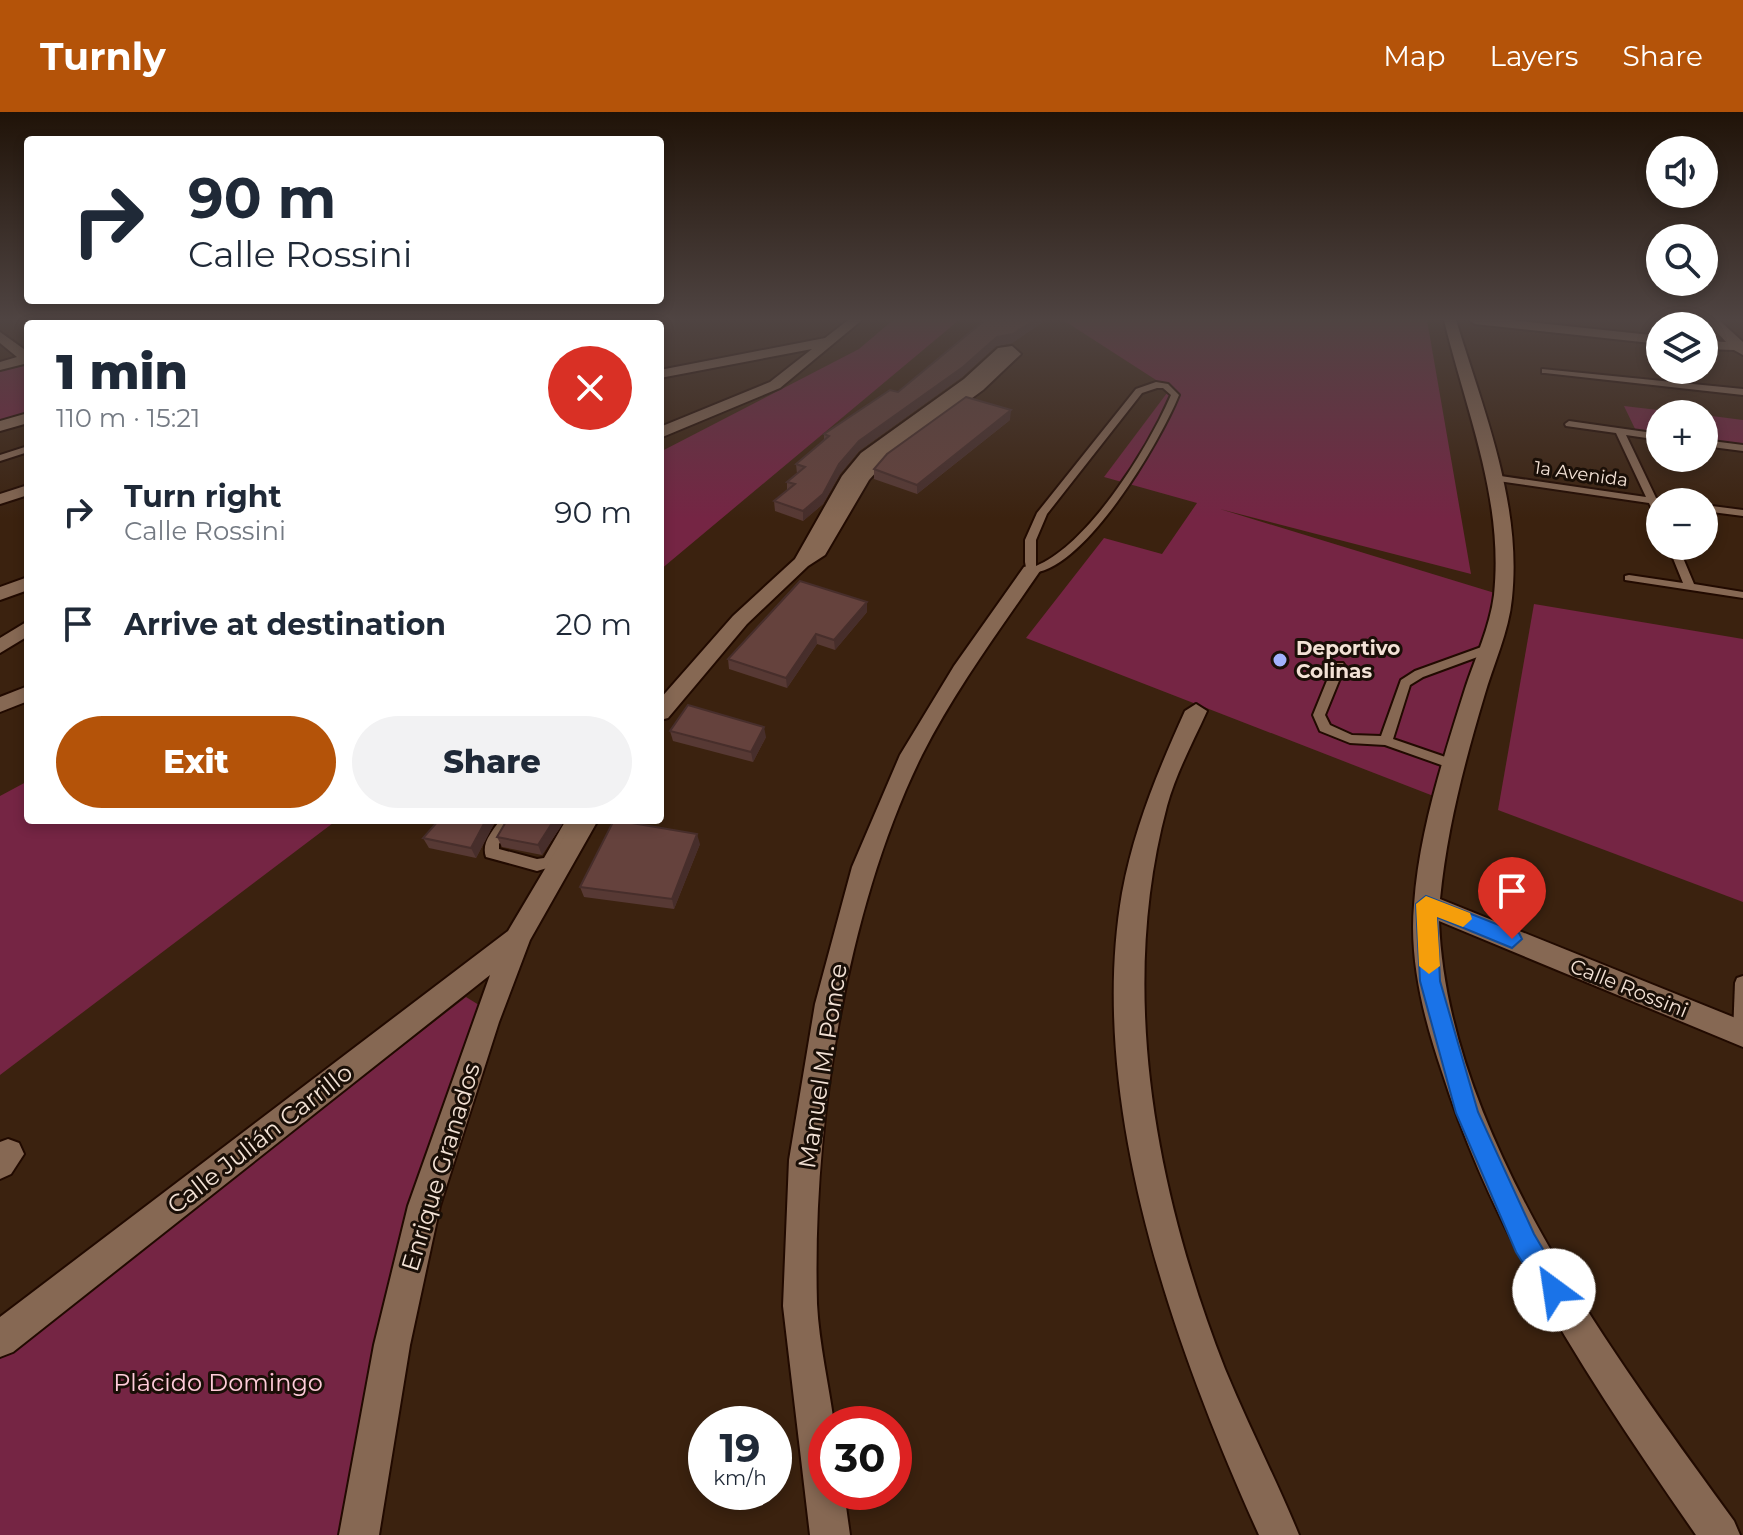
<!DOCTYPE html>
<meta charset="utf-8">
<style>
:root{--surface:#fff;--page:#f2f2f3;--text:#1f2937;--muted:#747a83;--accent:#b45309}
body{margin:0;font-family:Montserrat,sans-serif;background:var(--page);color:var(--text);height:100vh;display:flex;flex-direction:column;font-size:30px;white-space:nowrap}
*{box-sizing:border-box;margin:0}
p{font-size:26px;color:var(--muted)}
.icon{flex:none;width:44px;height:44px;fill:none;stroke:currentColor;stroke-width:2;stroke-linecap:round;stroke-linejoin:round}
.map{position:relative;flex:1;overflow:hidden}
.sheet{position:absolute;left:24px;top:208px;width:640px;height:504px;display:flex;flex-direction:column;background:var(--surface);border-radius:8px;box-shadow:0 4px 12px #0003}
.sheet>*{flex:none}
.guide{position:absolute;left:24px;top:24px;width:640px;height:168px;border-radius:8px;box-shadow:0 4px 12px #0003;background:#fff;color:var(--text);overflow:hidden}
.controls{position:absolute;left:1646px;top:24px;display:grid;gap:16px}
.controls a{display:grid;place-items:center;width:72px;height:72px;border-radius:50%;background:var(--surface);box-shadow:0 4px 12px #0003;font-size:40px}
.speed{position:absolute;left:688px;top:1294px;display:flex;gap:16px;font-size:40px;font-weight:700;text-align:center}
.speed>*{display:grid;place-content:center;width:104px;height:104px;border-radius:50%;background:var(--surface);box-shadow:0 4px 12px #0003;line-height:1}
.speed small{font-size:20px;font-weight:400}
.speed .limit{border:12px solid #d22;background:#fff;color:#111}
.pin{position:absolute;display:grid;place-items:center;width:68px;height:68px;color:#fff;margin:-82px -34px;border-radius:50% 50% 50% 0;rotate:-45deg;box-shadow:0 0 8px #0007}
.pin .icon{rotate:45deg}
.me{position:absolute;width:88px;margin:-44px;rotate:329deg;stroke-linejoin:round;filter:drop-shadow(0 0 6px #0008)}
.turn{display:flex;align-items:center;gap:28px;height:168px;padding:0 32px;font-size:36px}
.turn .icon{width:104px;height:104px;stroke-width:2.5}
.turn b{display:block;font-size:56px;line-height:68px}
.round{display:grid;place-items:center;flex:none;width:84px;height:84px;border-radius:42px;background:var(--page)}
.headline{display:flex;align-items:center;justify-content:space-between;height:136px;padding:0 32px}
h1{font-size:48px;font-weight:800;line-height:60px}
.button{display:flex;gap:16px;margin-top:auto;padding:16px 32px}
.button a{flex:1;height:92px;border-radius:48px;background:var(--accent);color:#fff;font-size:32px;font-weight:800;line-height:92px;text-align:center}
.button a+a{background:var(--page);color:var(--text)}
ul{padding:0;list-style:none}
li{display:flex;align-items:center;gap:24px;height:112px;padding:0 32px}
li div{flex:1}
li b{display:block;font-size:30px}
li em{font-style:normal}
header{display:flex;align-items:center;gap:48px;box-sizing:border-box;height:112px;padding:0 40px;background:var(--accent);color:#fff}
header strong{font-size:38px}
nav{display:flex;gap:44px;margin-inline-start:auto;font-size:28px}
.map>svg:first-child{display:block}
</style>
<header>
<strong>Turnly</strong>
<nav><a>Map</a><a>Layers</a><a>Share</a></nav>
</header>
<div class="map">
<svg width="1743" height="1423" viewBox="0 0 1743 1423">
<rect width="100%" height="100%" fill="#3b220f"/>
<g fill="#752544">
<polygon points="893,208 959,208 660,458 660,340 859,237"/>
<polygon points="1063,208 1427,208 1471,462 1220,397 1498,482 1436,685 1026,526 1104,426 1162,442 1197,391 1104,365 1170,277"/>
<polygon points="23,252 28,256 28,302 0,311 0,258"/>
<polygon points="1624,294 1692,302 1660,302 1660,324 1637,321"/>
<polygon points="1704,303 1743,308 1743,335 1704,329"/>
<polygon points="1534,492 1743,527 1743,790 1498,698"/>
<polygon points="28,669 28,708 337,708 0,963 0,684"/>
<polygon points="466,885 479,893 401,1122 344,1423 0,1423 0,1247"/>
</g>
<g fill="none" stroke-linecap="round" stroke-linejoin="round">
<defs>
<g id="service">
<polygon points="1542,257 1743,277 1743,283 1545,261 1542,261"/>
<path d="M1156 270 1168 272 1179 283C1161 328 1082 465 1027 461L1025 450V428L1037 401 1136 277ZM1157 276H1163L1171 283C1148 336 1089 432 1036 454V428L1047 402 1142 281Z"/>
<polygon points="1569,309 1660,322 1660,328 1626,323 1656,386 1668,390 1660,390 1660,407 1656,406 1649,391 1491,368 1489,366 1494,363 1646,385 1616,321 1566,314 1565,312"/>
<polygon points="1704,328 1743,333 1743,339 1704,334"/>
<polygon points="28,334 28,340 0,349 0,343"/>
<polygon points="1704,393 1743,398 1743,404 1704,399"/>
<polygon points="1668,434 1678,434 1694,472 1743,480 1743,486 1625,468 1625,464 1629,463 1683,471"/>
<polygon points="1487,533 1491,534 1491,540 1423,565 1410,573 1393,627 1457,649 1459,652 1457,655 1447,655 1385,633 1350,631 1320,619 1313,603 1333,554 1335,551 1343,551 1345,554 1325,603 1330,613 1352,623 1381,624 1401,568 1415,559"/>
<path d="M500 708H514L499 732V737L537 747 544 746 566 708H580L554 754 537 759 486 745C481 731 492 720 500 708Z"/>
<polygon points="1743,864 1743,929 1741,930 1735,927 1733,922 1735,871 1737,866"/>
</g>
<g id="minor">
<polygon points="157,208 178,208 172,212 150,212"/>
<polygon points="349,208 369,208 363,212 342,212"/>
<polygon points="384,208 398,208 395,212 381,212"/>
<polygon points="590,208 616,208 609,212 582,212"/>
<polygon points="848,208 862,208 780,276 660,326 660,315 770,270 812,237 660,266 660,258 825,226"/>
<path d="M1444 208H1456C1483 297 1522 391 1512 486 1509 520 1493 553 1484 585 1464 652 1447 717 1440 787L1743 909V935L1439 809C1447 1022 1613 1242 1734 1409L1740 1423H1696C1595 1277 1496 1131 1442 960 1424 907 1409 849 1414 793 1419 720 1443 647 1465 577 1475 546 1490 515 1494 483 1504 387 1466 299 1444 208Z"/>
<polygon points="1469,208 1509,208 1660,224 1660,232 1475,212"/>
<polygon points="1706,208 1719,208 1743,230 1743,243 1734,238 1704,237 1704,229 1726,230"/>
<polygon points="0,220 28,240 28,251 0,258 0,250 17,245 0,231"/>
<polygon points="1012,234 1021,242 983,278 885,350 869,368 825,443 808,454 747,512 668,606 660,608 660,587 733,504 795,447 842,364 861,341 964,267 998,236"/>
<polygon points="28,301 28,311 0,319 0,309"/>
<polygon points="28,373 28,383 0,392 0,382"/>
<path d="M1031 453 1040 459C999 519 955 578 922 643 845 799 812 1018 817 1192 819 1232 829 1273 834 1312H826V1380H844L850 1423H810L783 1194 789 1048 815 892 852 755 900 643 954 554 1024 455Z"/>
<polygon points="28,465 28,478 0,488 0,475"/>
<polygon points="28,509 28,524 0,541 0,526"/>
<polygon points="28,574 28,589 0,600 0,585"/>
<path d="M1196 592 1207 599C1193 630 1176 661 1167 694 1117 880 1156 1081 1225 1257 1248 1313 1276 1367 1299 1423H1259C1174 1235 1086 990 1122 781 1134 716 1158 659 1185 599Z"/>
<polygon points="574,708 598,708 530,828 499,910 440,1094 410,1233 379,1423 339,1423 374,1233 408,1094 490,863 13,1240 0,1245 0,1205 508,819"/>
<polygon points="8,1027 19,1031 24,1042 11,1062 0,1067 0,1030"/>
</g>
</defs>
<use href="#service" stroke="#210a00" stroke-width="4"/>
<use href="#minor" stroke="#210a00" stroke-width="4"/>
<use href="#service" fill="#866853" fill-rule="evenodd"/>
<use href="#minor" fill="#866853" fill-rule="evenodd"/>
</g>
<g fill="#573934">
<polygon points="983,208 1043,208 1043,210 1012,231 996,234 962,265 859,339 840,362 823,392 803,409 775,399 774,389 787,379 787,370 797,362 796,352 824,328 824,322 898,280 982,210"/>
<polygon points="1010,308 917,382 874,367 874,357"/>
<polygon points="867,500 835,538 817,532 787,576 729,557 728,547"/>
<polygon points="670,619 766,625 753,650 673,629"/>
<polygon points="496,708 476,746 429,736 423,726"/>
<polygon points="565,708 542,743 502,735 497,725"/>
<polygon points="700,732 674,797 584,785 580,775"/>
</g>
<g fill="#472e2b">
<polygon points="1034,208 1043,208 1043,210 1012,231 996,234 962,265 859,339 840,362 823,392 803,409 803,399 859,329 997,225"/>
<polygon points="1011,298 1010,308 917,382 917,373"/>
<polygon points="867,490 867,500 835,538 834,528"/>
<polygon points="816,522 817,532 787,576 786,566"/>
<polygon points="764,615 766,625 753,650 751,640"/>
<polygon points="486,708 496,708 476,746 471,736"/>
<polygon points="554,708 565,708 542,743 538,733"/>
<polygon points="697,722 700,732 674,797 672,787"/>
</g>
<g fill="#65423d" stroke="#472e2b" stroke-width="2">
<polygon points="985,208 1034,208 1013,222 997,225 963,255 859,329 839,352 823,382 803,399 774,389 795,372 787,370 805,355 796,352 829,324 824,322 890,278 898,280"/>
<polygon points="966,285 1011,298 917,373 874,357 887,342"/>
<polygon points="800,469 867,490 834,528 816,522 786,566 728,547"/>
<polygon points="688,593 764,615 751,640 670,619"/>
<polygon points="439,708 486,708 471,736 423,726"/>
<polygon points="507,708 554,708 538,733 497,725"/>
<polygon points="614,708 697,722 672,787 580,775"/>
</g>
<linearGradient id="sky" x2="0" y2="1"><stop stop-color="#201308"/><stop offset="0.51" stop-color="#4f4442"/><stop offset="1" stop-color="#4f4442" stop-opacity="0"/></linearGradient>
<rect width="1743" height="407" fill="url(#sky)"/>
<polygon fill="#1a73e8" stroke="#114b97" stroke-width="2" points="1426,784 1519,821 1522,827 1512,836 1437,805 1440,869 1478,1000 1534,1122 1567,1178 1563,1187 1554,1191 1545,1187 1516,1140 1456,1001 1420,869 1416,792"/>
<polygon fill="#f59e0b" points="1426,784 1470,801 1472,807 1463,815 1437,805 1440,854 1429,862 1419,854 1416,792"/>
<circle fill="#a3b2fd" stroke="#1a0f07" stroke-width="3" cx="1280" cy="548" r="8"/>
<g text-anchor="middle" stroke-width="6" stroke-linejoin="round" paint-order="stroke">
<g font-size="18" fill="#f3e2d6" stroke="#1a0f07">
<text transform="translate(1581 362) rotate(8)" y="6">1a Avenida</text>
</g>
<g font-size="20" font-weight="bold" fill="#f3e2d6" stroke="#1a0f07" text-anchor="start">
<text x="1296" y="543">Deportivo<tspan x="1296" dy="23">Colinas</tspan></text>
</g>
<g font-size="20" fill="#f3e2d6" stroke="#1a0f07">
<text transform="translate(1629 876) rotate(22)" y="7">Calle Rossini</text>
</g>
<g font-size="24" fill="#f3e2d6" stroke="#1a0f07">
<text transform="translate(823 954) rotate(-81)" y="8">Manuel M. Ponce</text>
<text transform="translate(260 1027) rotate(-38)" y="8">Calle Julián Carrillo</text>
<text transform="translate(441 1055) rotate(-73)" y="8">Enrique Granados</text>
</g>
<g font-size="24" fill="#ffccda" stroke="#1a0f07">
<text x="218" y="1279">Plácido Domingo</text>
</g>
</g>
</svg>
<div class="controls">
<a><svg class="icon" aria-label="sound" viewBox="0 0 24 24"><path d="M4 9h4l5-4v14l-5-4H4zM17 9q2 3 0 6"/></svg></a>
<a><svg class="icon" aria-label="search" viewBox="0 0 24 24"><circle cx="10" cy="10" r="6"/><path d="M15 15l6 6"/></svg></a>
<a><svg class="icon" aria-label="layers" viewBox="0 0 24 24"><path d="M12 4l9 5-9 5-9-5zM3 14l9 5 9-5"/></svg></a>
<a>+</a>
<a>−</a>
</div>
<div class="speed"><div>19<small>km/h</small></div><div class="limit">30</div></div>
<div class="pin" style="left:1512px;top:827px;background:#d93025"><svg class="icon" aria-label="arrive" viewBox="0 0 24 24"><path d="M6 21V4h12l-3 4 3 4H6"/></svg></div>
<svg class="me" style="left:1554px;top:1178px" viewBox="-20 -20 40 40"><circle r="19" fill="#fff"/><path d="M0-13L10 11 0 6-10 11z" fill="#1a73e8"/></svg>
<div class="guide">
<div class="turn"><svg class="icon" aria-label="right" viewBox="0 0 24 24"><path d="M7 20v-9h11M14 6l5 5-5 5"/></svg><div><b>90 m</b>Calle Rossini</div></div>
</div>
<section class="sheet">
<div class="headline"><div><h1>1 min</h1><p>110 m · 15:21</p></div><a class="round" style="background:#d93025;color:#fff"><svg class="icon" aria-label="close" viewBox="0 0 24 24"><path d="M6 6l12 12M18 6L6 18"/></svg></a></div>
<ul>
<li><svg class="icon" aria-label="right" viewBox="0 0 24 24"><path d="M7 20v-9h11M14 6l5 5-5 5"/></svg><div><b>Turn right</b><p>Calle Rossini</p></div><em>90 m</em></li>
<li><svg class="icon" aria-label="arrive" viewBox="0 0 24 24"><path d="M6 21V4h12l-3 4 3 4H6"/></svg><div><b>Arrive at destination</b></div><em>20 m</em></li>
</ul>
<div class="button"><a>Exit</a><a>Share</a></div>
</section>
</div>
